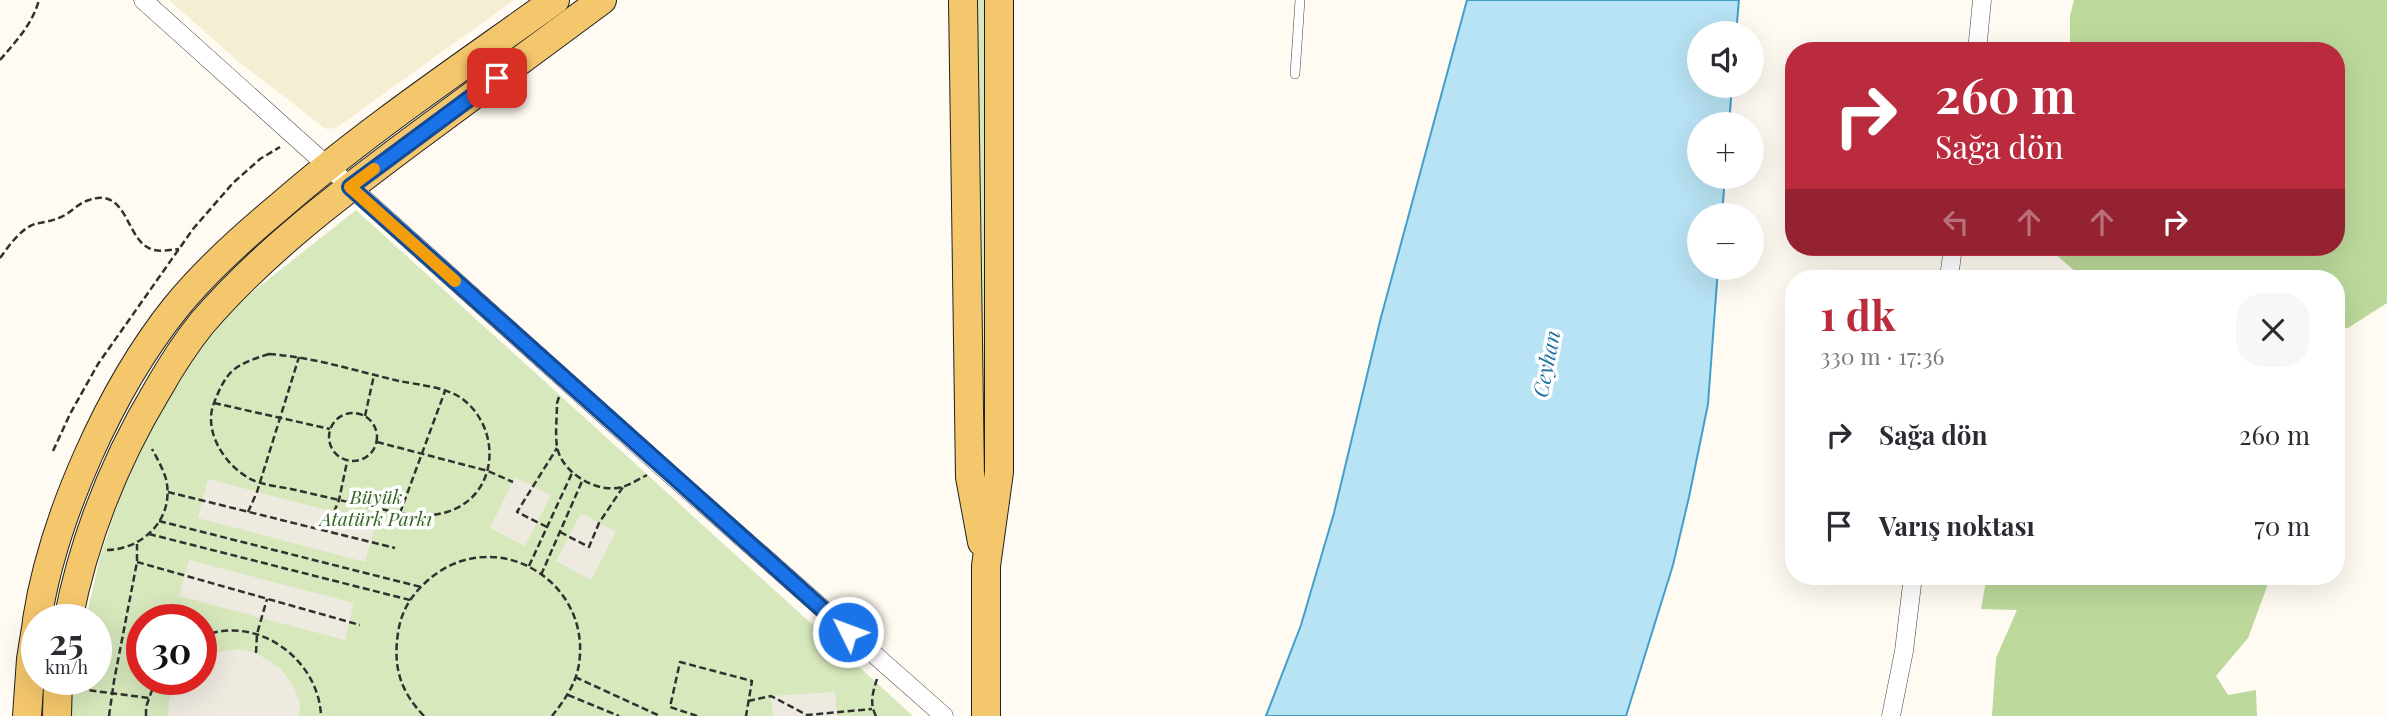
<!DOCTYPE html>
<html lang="tr">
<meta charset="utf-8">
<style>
:root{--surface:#fff;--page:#f7f7f7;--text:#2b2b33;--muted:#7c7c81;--accent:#bb2b3e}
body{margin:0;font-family:"Playfair Display",serif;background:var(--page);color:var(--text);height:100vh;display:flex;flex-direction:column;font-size:26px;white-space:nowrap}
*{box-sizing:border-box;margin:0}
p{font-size:23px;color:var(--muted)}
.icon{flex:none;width:38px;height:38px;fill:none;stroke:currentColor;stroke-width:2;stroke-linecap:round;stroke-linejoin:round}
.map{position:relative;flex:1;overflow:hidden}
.drawer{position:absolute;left:1785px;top:270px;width:560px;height:315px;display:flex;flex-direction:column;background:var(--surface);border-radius:28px;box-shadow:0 7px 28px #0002}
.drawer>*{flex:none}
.hud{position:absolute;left:1785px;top:42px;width:560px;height:214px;border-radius:28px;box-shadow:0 7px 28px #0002;background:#bb2b3e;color:#fff;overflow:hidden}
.tools{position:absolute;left:1687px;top:21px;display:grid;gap:14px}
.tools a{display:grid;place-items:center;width:77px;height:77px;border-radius:50%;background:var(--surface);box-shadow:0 7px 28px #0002;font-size:35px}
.speed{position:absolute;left:21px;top:604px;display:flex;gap:14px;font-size:35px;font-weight:700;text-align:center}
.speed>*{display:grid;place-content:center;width:91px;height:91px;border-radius:50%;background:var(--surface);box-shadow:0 7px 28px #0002;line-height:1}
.speed small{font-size:18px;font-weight:400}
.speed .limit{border:10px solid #d22;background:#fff;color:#111}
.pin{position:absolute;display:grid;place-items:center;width:60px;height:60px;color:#fff;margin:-30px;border-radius:14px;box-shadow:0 4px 10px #0006}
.me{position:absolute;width:77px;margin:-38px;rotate:312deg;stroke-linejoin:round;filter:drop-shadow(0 0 5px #0008)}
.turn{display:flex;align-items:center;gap:24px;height:147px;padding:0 35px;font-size:32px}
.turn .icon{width:91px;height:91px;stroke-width:2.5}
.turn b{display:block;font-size:49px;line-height:60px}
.lanes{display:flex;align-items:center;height:66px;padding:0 35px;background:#0003;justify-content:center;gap:35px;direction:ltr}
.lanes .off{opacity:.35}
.round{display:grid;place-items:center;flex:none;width:74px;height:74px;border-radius:28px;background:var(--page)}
.summary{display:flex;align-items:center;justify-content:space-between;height:119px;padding:0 35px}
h1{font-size:42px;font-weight:700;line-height:52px;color:var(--accent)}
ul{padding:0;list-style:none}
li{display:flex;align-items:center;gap:21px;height:91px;padding:0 35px}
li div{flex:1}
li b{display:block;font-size:26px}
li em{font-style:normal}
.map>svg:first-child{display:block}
</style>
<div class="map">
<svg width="2387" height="716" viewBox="0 0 2387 716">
<rect width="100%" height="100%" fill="#fffbf2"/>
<polygon fill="#f4eed2" points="169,0 514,0 336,128 326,129 240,63"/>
<g fill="#d7e8bc" fill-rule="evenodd">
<polygon points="975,0 986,0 991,488 983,489"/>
<path d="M356 210 913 716H68V696L72 679H96V620L86 619 100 557 139 439 208 327ZM142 620H201V679H142Z"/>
</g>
<g fill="#bcd99b">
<polygon points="2074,0 2387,0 2387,303 2348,328 2336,328 2336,278 2083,278 2047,247 2336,247 2336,51 2070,51 2070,16"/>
<polygon points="1994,576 2271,576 2248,638 2216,676 2228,695 2256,690 2257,716 1992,716 1996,658 2017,610 1981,609 1986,581"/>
</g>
<g fill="#efeae0">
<polygon points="515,477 551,495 525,546 490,528"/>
<polygon points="208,479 376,523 365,562 198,518"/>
<polygon points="581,513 616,532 591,580 556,561"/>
<polygon points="189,560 354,603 345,640 179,596"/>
<polygon points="237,649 256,653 280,668 294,687 300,704 299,716 168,716 169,700 179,679 201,679 201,659 208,654"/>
<polygon points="835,692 837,716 773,716 771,696"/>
</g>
<polygon fill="#b8e3f4" stroke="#419fc9" stroke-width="2" points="1467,0 1739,0 1736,33 1699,33 1699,86 1732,86 1729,124 1699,124 1699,177 1725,177 1722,215 1699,215 1699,268 1718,268 1708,404 1689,497 1673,565 1626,716 1266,716 1301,625 1334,513 1380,321"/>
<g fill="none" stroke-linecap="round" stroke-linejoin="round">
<defs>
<polyline id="lane" points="1295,74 1300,0"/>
<g id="street">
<polyline points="143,0 662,467 944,716"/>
<polyline points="1977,51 1982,0"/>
<polyline points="1949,278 1953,247"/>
<polyline points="1891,716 1904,651 1913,576"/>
</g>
<g id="primary">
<polyline points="963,0 970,477 982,542"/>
<path d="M37 620C53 517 111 388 176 307 206 270 243 237 279 207 366 131 462 67 555 0"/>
<path d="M68 620C84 538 115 460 158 389 171 366 186 343 202 323 264 251 339 195 414 139 477 93 539 46 602 0"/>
<polyline points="27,716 31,659 37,622"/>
<polyline points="57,716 58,679"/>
<polyline points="986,716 986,566 999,472 999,0"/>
</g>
</defs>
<use href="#lane" stroke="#424242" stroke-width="10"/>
<use href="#street" stroke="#424242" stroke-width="19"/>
<use href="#primary" stroke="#202020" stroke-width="30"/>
<g stroke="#313131" stroke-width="2.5" stroke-dasharray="7 3.5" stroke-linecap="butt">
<path d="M0 60C16 41 32 25 39 0"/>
<path d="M0 258C9 246 20 229 35 224 43 222 53 221 61 217 71 213 78 203 89 200 126 187 126 235 147 247 156 253 169 250 179 249"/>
<path d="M269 354C313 357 356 371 399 381 419 385 449 387 465 401 502 432 498 496 447 512 430 517 412 516 395 512 362 505 329 498 296 490 283 487 268 486 255 481 228 470 202 433 214 403 227 369 235 365 269 354Z"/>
<path d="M559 397 557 403C557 417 555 433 557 447 562 473 597 494 622 487 630 485 639 479 647 475"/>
<polyline points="214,403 330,429"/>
<circle cx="353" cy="437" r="24"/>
<polyline points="365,416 374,375"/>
<polyline points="377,442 488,471 513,482"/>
<polyline points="53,451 70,414 98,364 193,229 233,183 260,159 280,147"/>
<polyline points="168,492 395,548"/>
<polyline points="248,512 257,492 299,357"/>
<polyline points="334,512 339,500 347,462"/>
<polyline points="400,513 445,391"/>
<polyline points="159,521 421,587"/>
<polyline points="547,527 517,512 557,448"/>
<polyline points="560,532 589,547 599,523 623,487"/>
<polyline points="149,534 410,600"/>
<path d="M107 550C144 549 175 518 166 479 163 469 157 458 152 449"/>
<polyline points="137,562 360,625"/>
<polyline points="529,566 573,471"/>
<polyline points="541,575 583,479"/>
<path d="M201 637C256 613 319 659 321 716"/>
<polyline points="256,653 257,634 267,599"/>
<polyline points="575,677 660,716"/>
<polyline points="79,689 149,698"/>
<polyline points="568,695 619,716"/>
<polyline points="748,701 771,696 807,715 872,709"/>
<polyline points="109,716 114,681 137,562 137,544"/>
<polyline points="146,716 146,707 156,679"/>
<path d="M424 716C400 691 393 667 398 633 401 612 410 597 425 583 490 521 592 578 579 664 576 684 564 701 552 716"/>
<polyline points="697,716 670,707 680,662 752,681 746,716"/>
<path d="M876 716C869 703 873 692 877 679"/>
</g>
<use href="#lane" stroke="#fff" stroke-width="9"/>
<use href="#street" stroke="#fff" stroke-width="18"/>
<use href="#primary" stroke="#f4c76c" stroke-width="28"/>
</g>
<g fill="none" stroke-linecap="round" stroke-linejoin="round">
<defs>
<polyline id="route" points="497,78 350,187 848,632"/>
</defs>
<use href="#route" stroke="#114b97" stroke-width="18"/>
<use href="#route" stroke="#1a73e8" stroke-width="12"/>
<polyline stroke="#f59e0b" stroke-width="12" points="374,169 350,187 455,281"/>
</g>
<g text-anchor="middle" stroke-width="7" stroke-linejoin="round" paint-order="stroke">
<g font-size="19" font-style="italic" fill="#356521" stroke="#fff">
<text x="376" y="504">Büyük<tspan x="376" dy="22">Atatürk Parkı</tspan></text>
</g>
<g font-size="21" font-style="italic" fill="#1b709e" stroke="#fff">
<text transform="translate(1547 364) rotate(-79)" y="7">Ceyhan</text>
</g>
</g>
</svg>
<div class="tools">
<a><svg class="icon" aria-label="sound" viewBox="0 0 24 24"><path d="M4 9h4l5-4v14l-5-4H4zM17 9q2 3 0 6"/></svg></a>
<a>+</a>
<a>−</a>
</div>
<div class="speed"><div>25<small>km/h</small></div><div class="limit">30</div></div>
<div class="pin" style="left:497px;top:78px;background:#d93025"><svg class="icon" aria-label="arrive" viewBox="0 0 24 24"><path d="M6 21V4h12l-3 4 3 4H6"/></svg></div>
<svg class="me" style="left:848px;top:632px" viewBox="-20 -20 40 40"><circle r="17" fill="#1a73e8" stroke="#fff" stroke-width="3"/><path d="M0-11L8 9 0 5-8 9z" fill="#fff"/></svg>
<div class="hud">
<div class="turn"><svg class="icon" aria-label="right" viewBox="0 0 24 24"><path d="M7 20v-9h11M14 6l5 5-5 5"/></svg><div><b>260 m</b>Sağa dön</div></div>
<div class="lanes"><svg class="icon off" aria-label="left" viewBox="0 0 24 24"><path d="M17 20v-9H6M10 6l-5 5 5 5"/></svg><svg class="icon off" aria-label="ahead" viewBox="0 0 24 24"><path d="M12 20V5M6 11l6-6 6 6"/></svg><svg class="icon off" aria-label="ahead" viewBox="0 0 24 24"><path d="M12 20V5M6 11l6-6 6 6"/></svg><svg class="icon" aria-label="right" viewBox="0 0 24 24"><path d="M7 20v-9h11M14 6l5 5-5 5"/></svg></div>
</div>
<section class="drawer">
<div class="summary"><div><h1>1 dk</h1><p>330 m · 17:36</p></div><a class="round"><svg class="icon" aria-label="close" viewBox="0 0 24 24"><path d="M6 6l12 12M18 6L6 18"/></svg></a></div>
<ul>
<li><svg class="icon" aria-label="right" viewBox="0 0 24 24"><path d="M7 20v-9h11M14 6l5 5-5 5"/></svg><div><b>Sağa dön</b></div><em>260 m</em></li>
<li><svg class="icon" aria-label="arrive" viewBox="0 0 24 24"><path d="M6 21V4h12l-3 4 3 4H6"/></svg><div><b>Varış noktası</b></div><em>70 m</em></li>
</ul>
</section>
</div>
